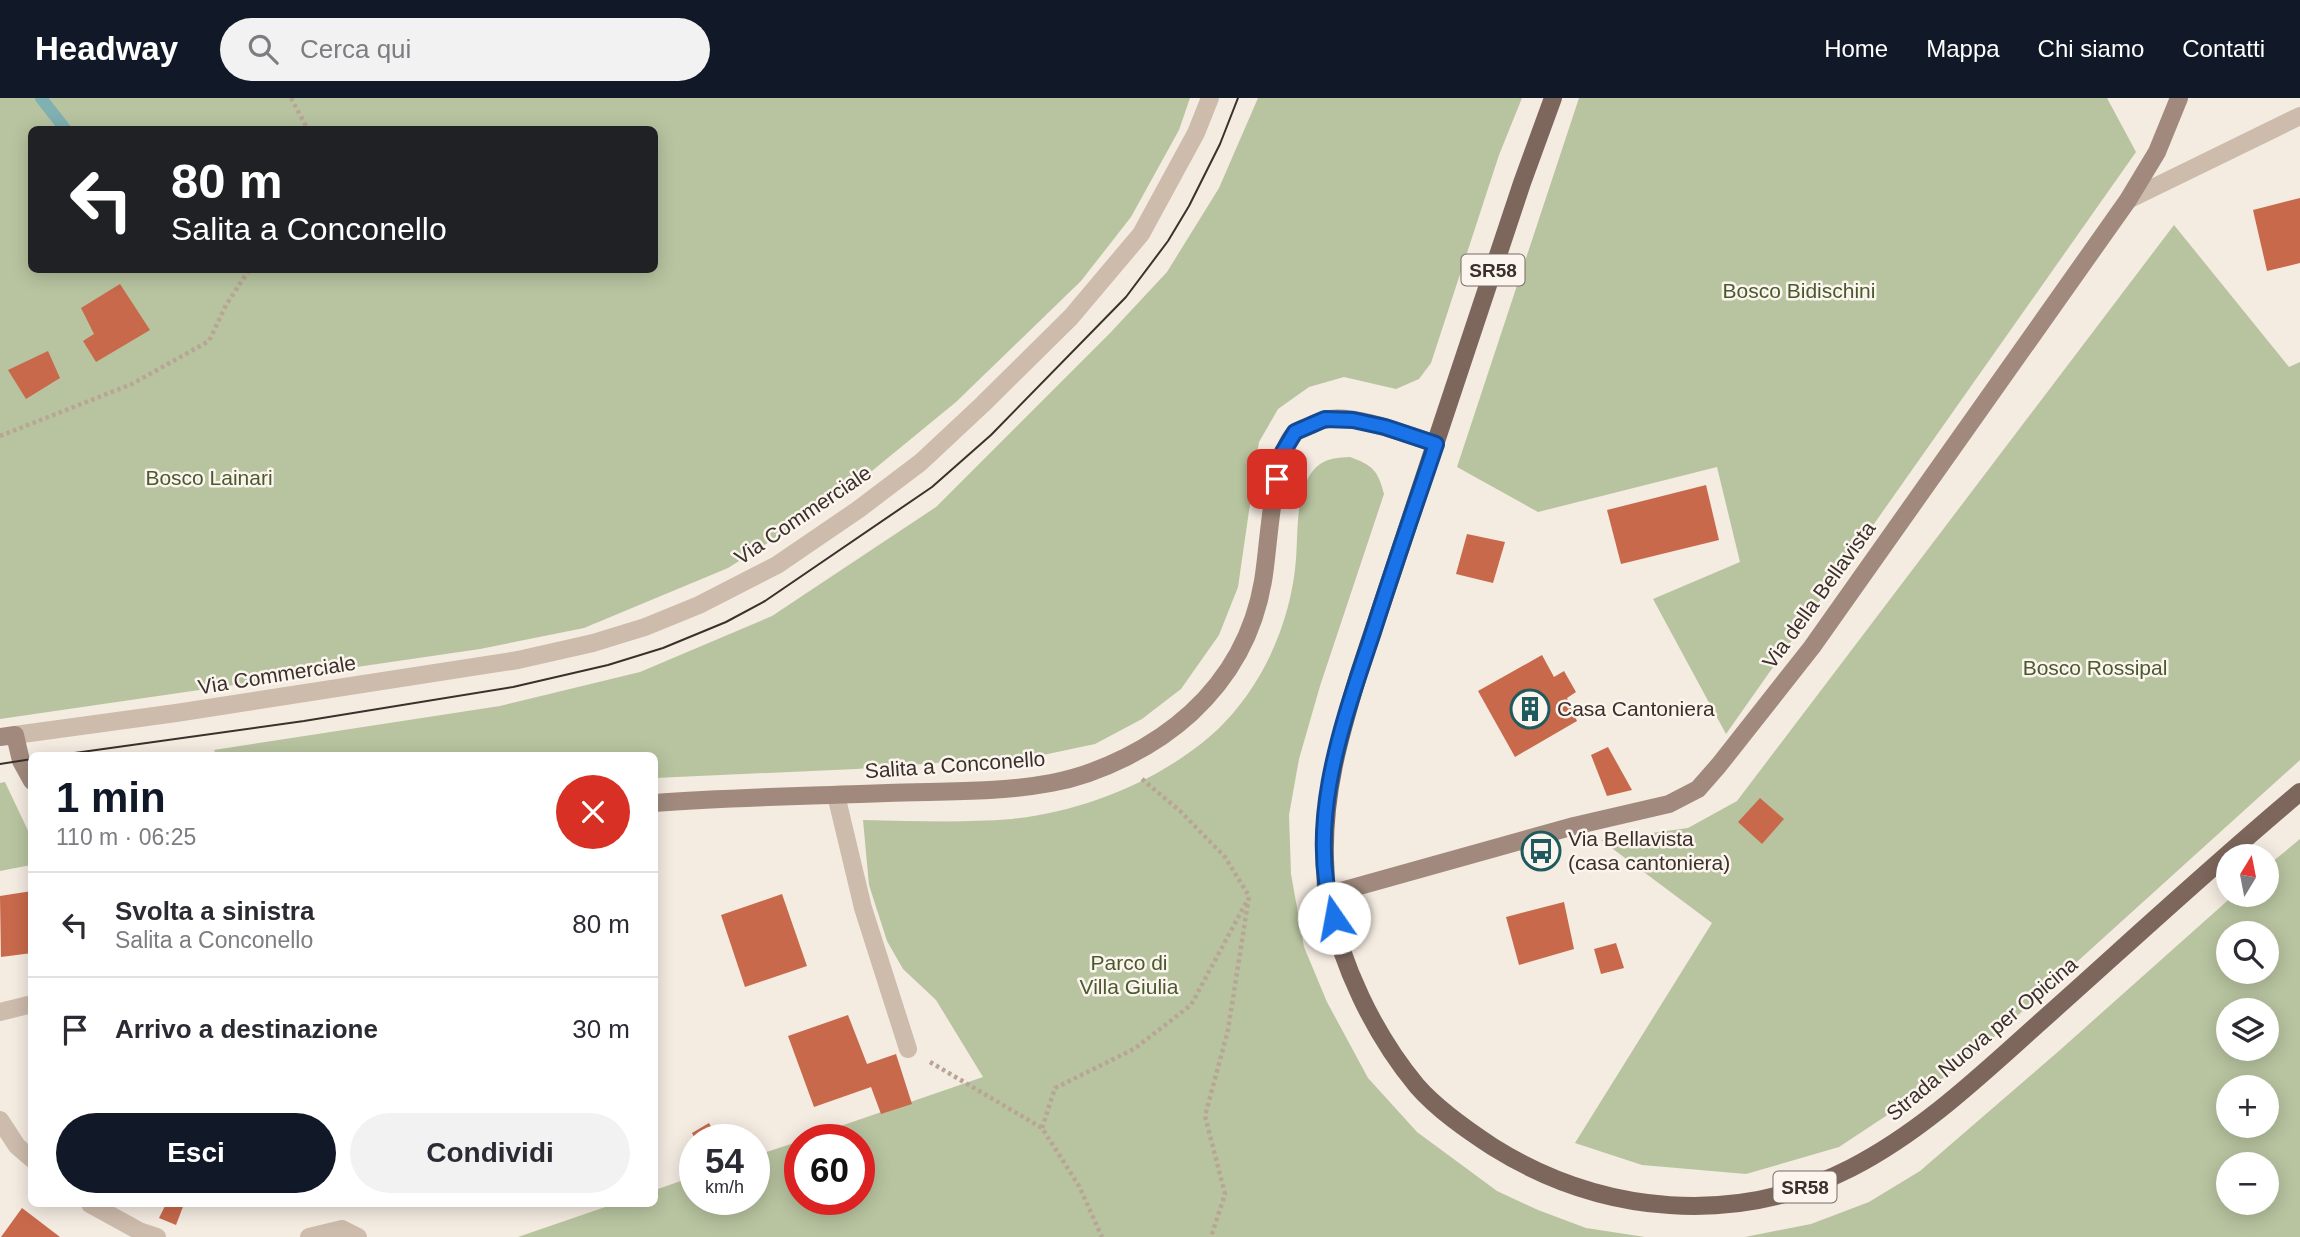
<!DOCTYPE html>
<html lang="it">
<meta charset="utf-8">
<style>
:root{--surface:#fff;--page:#f2f2f3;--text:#2b2b33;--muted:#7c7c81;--line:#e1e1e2;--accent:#111827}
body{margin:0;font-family:Helvetica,sans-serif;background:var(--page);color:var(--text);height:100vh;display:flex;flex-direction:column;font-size:26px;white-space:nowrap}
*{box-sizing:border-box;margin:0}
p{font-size:23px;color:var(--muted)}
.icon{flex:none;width:38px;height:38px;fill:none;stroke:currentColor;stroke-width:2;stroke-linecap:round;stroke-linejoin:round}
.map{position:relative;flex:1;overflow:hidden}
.panel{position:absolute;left:28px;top:654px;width:630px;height:455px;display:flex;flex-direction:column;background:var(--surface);border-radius:10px;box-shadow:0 4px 18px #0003}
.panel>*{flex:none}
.banner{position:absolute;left:28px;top:28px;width:630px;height:147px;border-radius:10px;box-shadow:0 4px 18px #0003;background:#202124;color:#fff;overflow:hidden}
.needle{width:46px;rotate:10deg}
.controls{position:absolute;left:2216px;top:746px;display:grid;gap:14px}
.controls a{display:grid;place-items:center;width:63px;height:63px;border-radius:50%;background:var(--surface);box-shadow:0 4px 18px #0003;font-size:35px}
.speed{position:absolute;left:679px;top:1026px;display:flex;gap:14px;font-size:35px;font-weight:700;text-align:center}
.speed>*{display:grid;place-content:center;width:91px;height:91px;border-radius:50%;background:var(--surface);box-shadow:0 4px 18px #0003;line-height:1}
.speed small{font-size:18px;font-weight:400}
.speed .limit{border:10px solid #d22;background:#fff;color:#111}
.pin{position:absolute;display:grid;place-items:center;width:60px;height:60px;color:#fff;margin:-30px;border-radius:14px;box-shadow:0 4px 10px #0006}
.me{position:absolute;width:77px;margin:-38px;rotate:348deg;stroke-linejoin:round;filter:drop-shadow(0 0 5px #0008)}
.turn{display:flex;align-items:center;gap:24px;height:147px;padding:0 28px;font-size:32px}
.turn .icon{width:91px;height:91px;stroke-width:2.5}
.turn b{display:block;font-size:49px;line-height:60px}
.round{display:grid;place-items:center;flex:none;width:74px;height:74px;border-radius:37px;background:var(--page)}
.overview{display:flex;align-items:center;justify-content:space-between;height:119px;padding:0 28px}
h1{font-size:42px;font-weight:800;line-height:52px;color:var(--accent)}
.primary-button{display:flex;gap:14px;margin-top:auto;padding:14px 28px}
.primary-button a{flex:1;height:80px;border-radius:42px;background:var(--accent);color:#fff;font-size:28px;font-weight:800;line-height:80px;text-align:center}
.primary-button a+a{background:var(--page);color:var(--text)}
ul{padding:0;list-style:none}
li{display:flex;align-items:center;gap:21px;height:105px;padding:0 28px;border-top:2px solid var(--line)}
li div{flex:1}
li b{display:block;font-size:26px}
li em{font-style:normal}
header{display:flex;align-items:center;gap:42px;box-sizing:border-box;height:98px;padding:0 35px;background:var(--accent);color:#fff}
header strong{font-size:33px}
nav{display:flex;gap:38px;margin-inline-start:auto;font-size:24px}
.search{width:490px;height:63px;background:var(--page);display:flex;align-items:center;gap:18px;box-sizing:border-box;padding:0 24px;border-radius:38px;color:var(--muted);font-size:26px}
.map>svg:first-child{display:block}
</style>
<header>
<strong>Headway</strong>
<div class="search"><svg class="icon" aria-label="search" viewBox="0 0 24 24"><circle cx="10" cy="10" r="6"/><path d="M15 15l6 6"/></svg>Cerca qui</div>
<nav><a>Home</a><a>Mappa</a><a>Chi siamo</a><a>Contatti</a></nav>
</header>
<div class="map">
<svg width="2300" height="1139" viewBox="0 0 2300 1139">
<rect width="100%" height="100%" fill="#f4ebe1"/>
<g fill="#b8c4a0" fill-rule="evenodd">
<path d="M0 0H1190L1179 32 1131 119 1081 183 956 304 839 400 728 470 584 530 480 551 0 621ZM32 32H654V172H32Z"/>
<polygon points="1258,0 1522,0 1499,57 1431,265 1419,281 1396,291 1344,279 1309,289 1278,311 1259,344 1238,489 1219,537 1181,591 1142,621 1095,646 1043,657 856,671 655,680 654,658 217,658 214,652 500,608 640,574 772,518 936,409 1111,234 1167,174 1219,90"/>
<polygon points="1579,0 2107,0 2136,54 1726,636 1653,501 1740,464 1717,369 1538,414 1457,369"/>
<polygon points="2174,127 2289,269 2300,264 2300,662 1963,967 1839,1049 1746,1076 1642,1067 1575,1045 1712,825 1601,742 1688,730 1737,703"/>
<path d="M1350 359C1372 367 1378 372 1384 396L1320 588 1299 661 1289 717 1291 776 1304 849 1327 904 1368 980 1417 1034 1497 1093 1538 1112 1586 1130 1645 1139H518L614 1106H654L655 1092 695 1078V1101H754V1058L800 1043V1101H859V1041H803L983 979 936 902 903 871 887 843 869 787 863 722C913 723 963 725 1012 721 1079 714 1149 687 1202 645 1257 602 1291 529 1296 461 1298 439 1296 401 1307 382 1318 362 1329 360 1350 359Z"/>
<polygon points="5,684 31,739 31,767 0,773 0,685"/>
<path d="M2300 741V1139H1745L1811 1126 1869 1104 1920 1073 2060 952 2235 796H2266V769ZM2228 835H2266V873H2228ZM2228 912H2266V950H2228ZM2228 989H2266V1027H2228ZM2228 1066H2266V1104H2228Z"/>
</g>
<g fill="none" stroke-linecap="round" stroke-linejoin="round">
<polyline stroke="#7fb0b2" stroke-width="12" points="41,0 66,32"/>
</g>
<g fill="#c8694b">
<polygon points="2300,100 2300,165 2267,173 2253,112"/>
<polygon points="120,186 150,232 96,264 83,243 94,236 81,210"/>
<polygon points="48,253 60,280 26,301 8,272"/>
<polygon points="1706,387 1719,442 1621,466 1607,412"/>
<polygon points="1467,436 1505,444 1493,485 1456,476"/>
<polygon points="1542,557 1554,579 1564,573 1576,594 1567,600 1577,623 1515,659 1478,593"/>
<polygon points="1608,649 1632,692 1607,698 1591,657"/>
<polygon points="1760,700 1784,721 1762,746 1738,724"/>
<polygon points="32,793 32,855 1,859 0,798"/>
<polygon points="782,796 807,868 745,889 721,817"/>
<polygon points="1564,804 1574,851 1519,867 1506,819"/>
<polygon points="1616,845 1624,870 1601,876 1594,851"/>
<polygon points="848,917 867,966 896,956 912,1006 881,1016 871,989 814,1009 788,938"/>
<polygon points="709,1025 718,1041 695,1041 692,1035"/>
<polygon points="166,1106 184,1106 176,1127 159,1120"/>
<polygon points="22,1110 60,1139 1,1139"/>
</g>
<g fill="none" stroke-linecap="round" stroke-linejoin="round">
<g stroke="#b9a596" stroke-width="4.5" stroke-dasharray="3.5 3.5" stroke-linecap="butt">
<polyline points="291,0 308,32"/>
<polyline points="0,338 132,286 209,243 226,207 249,172"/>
<polyline points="1142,681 1180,713 1225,759 1249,798 1228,932 1205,1018 1225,1096 1211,1139"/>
<polyline points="930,964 1042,1030 1079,1088 1102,1139"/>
<polyline points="1042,1030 1055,990 1134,951 1191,907 1247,803"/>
</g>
<g stroke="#cdbbac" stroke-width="18">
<polyline points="2128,102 2300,18"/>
<polyline points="15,637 176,615 518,562 593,545 645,529 699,507 777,467 859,411 921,364 983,306 1071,219 1141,136 1196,35 1210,0"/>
<polyline points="836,697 863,810 908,951"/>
<polyline points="0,914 32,906"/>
<polyline points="0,1022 17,1048 32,1061"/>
<polyline points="90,1106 139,1133 157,1139"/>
<polyline points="309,1139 342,1131 358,1139"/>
</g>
<g stroke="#a18a7d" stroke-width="18">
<polyline points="0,639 15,637 21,663 32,683"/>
<path d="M654 705C732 699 809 698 887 695 941 693 997 695 1051 685 1100 676 1154 649 1191 615 1230 579 1254 536 1263 483 1269 450 1272 355 1295 335 1298 332 1305 330 1309 328 1314 326 1319 323 1324 322 1352 314 1408 337 1436 346"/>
<polyline points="1327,797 1574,728 1669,706 1698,691 1719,667 1812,549 2128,102 2157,54 2179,0"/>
</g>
<path stroke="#7d675c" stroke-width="18" d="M1553 0 1522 85 1358 578C1339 641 1323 696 1325 762 1326 775 1325 788 1327 800 1342 868 1373 935 1417 988 1438 1012 1467 1032 1493 1049 1602 1117 1736 1129 1851 1070 1925 1032 1985 973 2047 918 2131 843 2214 766 2300 694"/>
<g stroke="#3b302b" stroke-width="2">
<polyline points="53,658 304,623 513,589 608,567 663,550 726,524 765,503 932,389 991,337 1126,199 1168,143 1189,108 1220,46 1238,0"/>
<polyline points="0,666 32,661"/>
</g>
</g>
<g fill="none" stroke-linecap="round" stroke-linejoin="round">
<defs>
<path id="route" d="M1277 381 1283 354 1295 334 1325 321 1353 322 1385 329 1436 346C1415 408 1393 471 1373 534 1343 624 1305 725 1334 820"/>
</defs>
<use href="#route" stroke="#114b97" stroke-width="18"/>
<use href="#route" stroke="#1a73e8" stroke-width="12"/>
</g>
<defs>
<symbol id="building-ring" viewBox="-11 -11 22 22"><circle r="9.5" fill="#fbf5ee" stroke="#1f5a5e" stroke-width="1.5"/><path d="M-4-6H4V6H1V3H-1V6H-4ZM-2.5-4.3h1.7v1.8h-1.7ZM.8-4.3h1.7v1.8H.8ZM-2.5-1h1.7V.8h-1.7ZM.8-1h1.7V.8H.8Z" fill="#1f5a5e"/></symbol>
<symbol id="bus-ring" viewBox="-11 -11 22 22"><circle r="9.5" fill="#fbf5ee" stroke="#1f5a5e" stroke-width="1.5"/><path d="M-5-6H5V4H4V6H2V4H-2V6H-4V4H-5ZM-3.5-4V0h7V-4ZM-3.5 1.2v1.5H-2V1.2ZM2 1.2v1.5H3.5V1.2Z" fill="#1f5a5e"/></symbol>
</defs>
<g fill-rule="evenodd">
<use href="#building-ring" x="1508" y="589" width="44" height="44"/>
<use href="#bus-ring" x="1519" y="731" width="44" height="44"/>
</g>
<g text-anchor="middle" stroke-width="5" stroke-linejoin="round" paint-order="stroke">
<g fill="#fbf5ee" stroke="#756b66" stroke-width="2">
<rect x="1461.5" y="156.5" width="63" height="31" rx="5"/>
<rect x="1773.5" y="1073.5" width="63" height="31" rx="5"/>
</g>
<g font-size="19" font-weight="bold" fill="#3b302b">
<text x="1493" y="179">SR58</text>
<text x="1805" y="1096">SR58</text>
</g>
<g font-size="21" fill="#4a5a2e" stroke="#fbf5ee">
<text x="1799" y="200">Bosco Bidischini</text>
<text x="209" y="387">Bosco Lainari</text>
<text x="2095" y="577">Bosco Rossipal</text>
<text x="1129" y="872">Parco di<tspan x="1129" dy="24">Villa Giulia</tspan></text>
</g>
<g font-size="21" fill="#3b302b" stroke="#fbf5ee">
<text transform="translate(803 417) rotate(-34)" y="7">Via Commerciale</text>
<text transform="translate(1819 497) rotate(-54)" y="7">Via della Bellavista</text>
<text transform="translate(277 577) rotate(-9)" y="7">Via Commerciale</text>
<text transform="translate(955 667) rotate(-4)" y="7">Salita a Conconello</text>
<text transform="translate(1982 941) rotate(-40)" y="7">Strada Nuova per Opicina</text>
</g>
<g font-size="21" fill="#3b302b" stroke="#fbf5ee" text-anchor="start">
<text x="1557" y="618">Casa Cantoniera</text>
<text x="1568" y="748">Via Bellavista<tspan x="1568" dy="24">(casa cantoniera)</tspan></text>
</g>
</g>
</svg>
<div class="controls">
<a><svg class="needle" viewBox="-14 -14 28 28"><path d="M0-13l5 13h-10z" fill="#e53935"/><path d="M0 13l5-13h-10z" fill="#7c7c81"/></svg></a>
<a><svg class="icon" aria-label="search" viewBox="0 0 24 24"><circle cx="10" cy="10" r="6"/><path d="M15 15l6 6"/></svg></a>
<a><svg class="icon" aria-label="layers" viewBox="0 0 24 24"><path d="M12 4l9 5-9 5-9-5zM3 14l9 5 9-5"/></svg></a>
<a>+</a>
<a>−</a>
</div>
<div class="speed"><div>54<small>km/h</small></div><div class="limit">60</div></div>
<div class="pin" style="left:1277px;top:381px;background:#d93025"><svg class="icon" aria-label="arrive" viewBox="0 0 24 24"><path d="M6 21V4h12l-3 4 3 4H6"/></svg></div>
<svg class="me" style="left:1334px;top:820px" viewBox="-20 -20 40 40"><circle r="19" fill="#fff"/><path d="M0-13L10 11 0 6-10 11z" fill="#1a73e8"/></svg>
<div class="banner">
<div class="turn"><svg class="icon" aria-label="left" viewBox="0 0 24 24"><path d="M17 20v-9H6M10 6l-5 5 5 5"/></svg><div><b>80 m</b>Salita a Conconello</div></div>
</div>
<section class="panel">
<div class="overview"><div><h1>1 min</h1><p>110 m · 06:25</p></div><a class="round" style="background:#d93025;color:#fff"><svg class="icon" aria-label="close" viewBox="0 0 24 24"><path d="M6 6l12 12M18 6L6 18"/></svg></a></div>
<ul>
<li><svg class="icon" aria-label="left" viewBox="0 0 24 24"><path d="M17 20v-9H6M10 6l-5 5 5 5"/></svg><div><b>Svolta a sinistra</b><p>Salita a Conconello</p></div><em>80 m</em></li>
<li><svg class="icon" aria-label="arrive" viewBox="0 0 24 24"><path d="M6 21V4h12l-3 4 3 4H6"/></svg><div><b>Arrivo a destinazione</b></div><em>30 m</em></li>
</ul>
<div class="primary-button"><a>Esci</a><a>Condividi</a></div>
</section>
</div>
